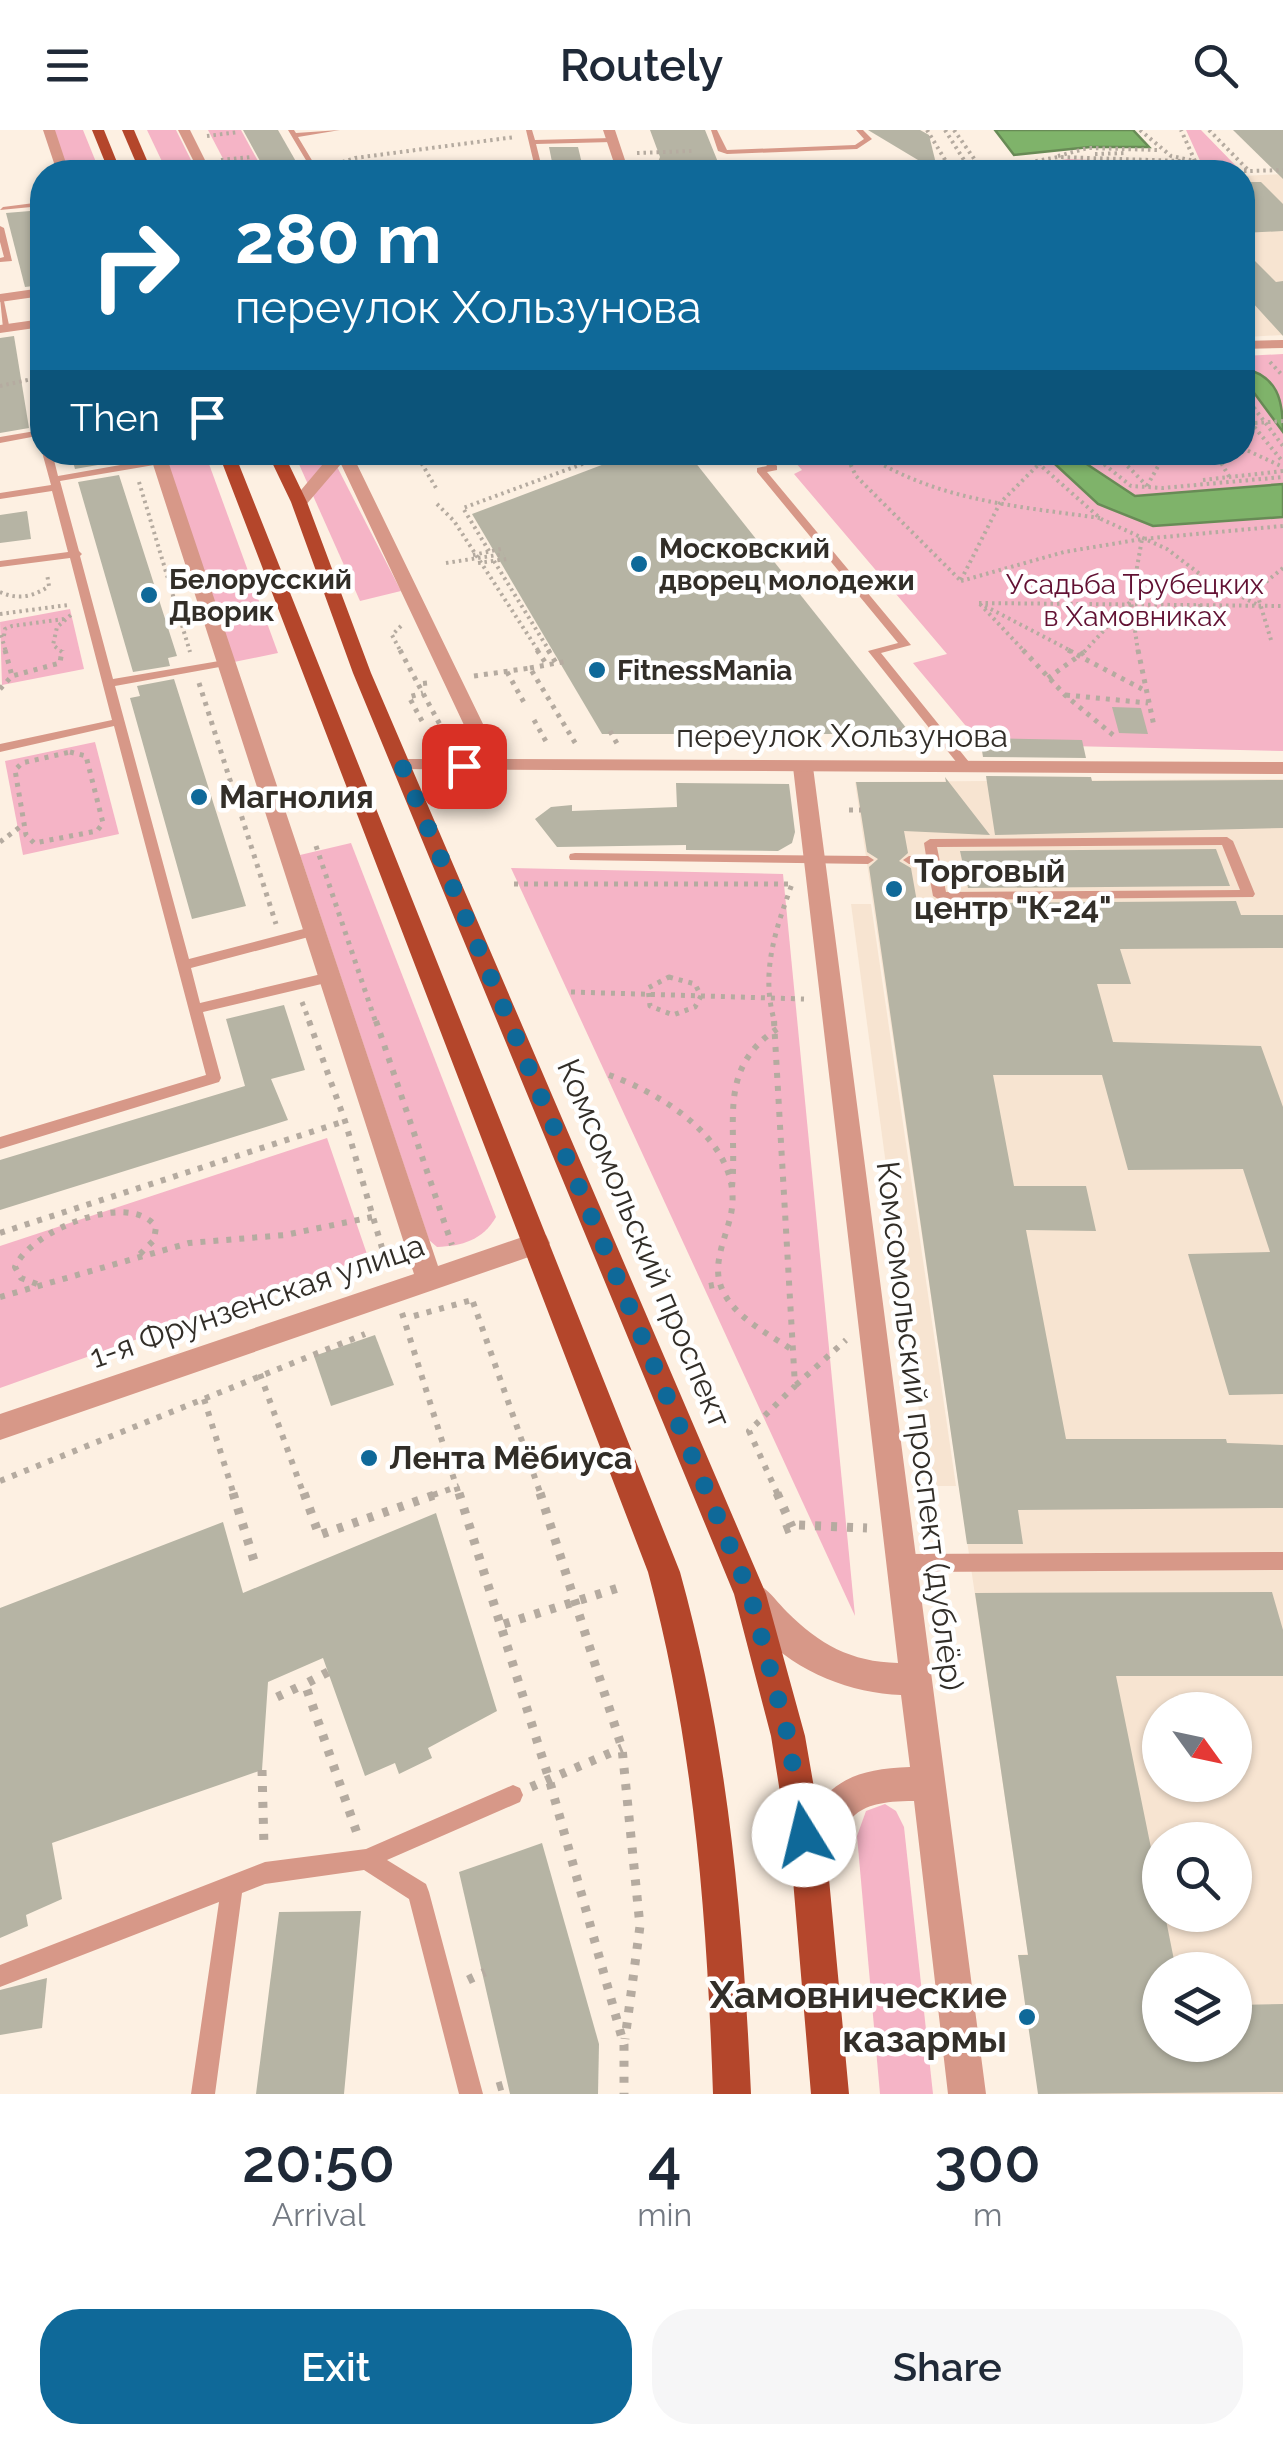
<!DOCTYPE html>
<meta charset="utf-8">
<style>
:root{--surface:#fff;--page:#f6f6f7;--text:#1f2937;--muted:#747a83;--accent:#0f6999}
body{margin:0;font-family:Raleway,sans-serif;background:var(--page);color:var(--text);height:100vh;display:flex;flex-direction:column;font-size:38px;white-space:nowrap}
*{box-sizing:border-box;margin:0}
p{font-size:32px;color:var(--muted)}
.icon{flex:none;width:55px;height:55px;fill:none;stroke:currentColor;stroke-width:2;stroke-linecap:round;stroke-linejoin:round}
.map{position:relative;height:1964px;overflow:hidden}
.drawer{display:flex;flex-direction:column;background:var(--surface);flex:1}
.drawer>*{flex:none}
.guide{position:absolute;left:30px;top:30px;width:1225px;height:305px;border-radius:40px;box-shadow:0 2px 8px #0004;background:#0f6999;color:#fff;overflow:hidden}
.needle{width:65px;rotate:123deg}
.tools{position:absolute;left:1142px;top:1562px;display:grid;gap:20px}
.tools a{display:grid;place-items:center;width:110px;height:110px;border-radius:50%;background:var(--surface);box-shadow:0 2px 8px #0004;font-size:50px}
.pin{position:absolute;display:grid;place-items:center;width:85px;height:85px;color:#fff;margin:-42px;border-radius:20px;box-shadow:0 5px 15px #0006}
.me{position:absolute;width:110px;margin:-55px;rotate:351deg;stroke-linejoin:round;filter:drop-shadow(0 0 8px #0008)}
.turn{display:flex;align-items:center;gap:35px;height:210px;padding:0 40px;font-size:45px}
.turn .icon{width:130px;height:130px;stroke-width:2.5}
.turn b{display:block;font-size:70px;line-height:85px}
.then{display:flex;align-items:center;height:95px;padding:0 40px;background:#0003;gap:20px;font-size:38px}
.eta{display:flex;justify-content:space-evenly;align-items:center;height:170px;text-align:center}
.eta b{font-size:60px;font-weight:600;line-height:70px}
.action{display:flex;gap:20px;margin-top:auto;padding:20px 40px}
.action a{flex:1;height:115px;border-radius:40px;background:var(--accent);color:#fff;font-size:40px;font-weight:600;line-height:115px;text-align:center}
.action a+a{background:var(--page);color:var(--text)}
header{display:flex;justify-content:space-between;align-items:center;height:130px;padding:0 40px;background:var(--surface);font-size:45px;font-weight:600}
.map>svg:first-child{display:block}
</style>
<header><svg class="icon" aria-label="menu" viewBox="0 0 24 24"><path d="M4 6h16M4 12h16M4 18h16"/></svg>Routely<svg class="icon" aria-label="search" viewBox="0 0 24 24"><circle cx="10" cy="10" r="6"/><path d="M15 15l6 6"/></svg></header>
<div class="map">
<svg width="1283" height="1964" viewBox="0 0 1283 1964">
<rect width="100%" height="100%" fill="#fdf0e2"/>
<g fill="#f7e4d1" fill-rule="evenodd">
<polygon points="1283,44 1283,205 1246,207 1242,46"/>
<path d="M1283 649V1964H1039L1018 1825 1028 1824 855 652ZM1160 1580H1235V1655H1160ZM1160 1710H1235V1785H1160ZM1160 1840H1235V1915H1160Z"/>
<polygon points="851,774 871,774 956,1356 929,1356"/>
</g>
<g fill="#f5b4c6">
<polygon points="54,0 83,0 100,42 68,42"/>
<polygon points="147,0 176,0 197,42 167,42"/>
<polygon points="208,0 241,0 264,42 230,42"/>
<polygon points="1186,0 1201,0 1237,37 1055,42 1128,36 1029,42 1001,40 1068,29 1202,35"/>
<polygon points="1283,224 1283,621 981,614 913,533 947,524 794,344 802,340 787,323 1242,322 1243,226"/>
<polygon points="163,323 205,323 278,523 234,532"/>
<polygon points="294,323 330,323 401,461 360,471"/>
<polygon points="70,479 84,539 2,555 0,492"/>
<polygon points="95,612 119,704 23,725 5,631"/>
<path d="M351 713 496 1087C483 1110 462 1116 437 1117L429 1110 300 725Z"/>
<polygon points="511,738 783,744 855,1486"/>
<polygon points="327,1008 368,1127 0,1258 0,1116"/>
<polygon points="885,1674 896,1681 904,1697 933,1964 880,1964 857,1706 866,1681"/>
</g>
<g fill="#7fb36a" stroke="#688b56" stroke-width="2.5">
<polygon points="995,0 1133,0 1149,17 1090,17 1014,25"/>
<path d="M1243 238C1278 246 1283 270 1283 302L1252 260 1243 258Z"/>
<polygon points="1043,323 1070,323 1135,366 1283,354 1283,387 1153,396 1098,374"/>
</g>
<g fill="#b6b4a4">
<polygon points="243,0 278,0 302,42 266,42"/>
<polygon points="650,0 705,0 722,42 654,42 660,27"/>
<polygon points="868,0 920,0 929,5 938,42"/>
<polygon points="1233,0 1283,0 1283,49"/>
<polygon points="549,17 578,17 584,42 554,42"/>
<polygon points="1242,52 1261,52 1283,74 1283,101 1242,103"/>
<polygon points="42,80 42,155 25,157 6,83"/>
<polygon points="1242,118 1276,152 1283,151 1283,206 1242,161"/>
<polygon points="14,206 29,298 0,303 0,208"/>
<polygon points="70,322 112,322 115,332 75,339"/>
<polygon points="636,322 687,322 911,604 602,604 472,384"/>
<polygon points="119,345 177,526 168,528 170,536 133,542 78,352"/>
<polygon points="27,381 31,409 0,413 0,385"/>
<polygon points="174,549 246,776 192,789 130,568 140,566 137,556"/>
<polygon points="1112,577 1141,578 1148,604 1119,603"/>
<polygon points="980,608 1082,610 1086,628 983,627"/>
<polygon points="986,646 1091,647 1092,651 1283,650 1283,698 995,705"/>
<polygon points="945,647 990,705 904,701 908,723 899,731 911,738 920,789 974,788 971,773 1236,771 1241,785 1283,785 1283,818 1120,819 1131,854 1097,854 1113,912 1261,916 1283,977 1283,1264 1229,1265 1188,1124 1270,1122 1243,1039 1128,1040 1102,945 993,945 1014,1056 1086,1056 1096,1101 1026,1100 1066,1309 1226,1309 1227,1313 1283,1315 1283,1378 1018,1380 1023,1414 967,1414 869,737 878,729 867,722 856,652 946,652"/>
<polygon points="676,653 789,654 795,702 792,713 778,721 686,720 686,715 557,717 535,689 551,677 572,675 572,681 677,677"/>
<polygon points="1216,719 1230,756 968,758 960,721"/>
<polygon points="284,875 305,940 271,949 288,990 0,1080 0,1030 245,956 226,889"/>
<polygon points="375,1205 394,1255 331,1276 314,1226"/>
<polygon points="436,1383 497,1581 428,1618 432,1628 399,1644 395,1633 365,1646 323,1528 268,1552 262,1640 52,1713 62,1769 26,1785 28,1796 0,1808 0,1478 223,1392 243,1463"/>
<polygon points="1272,1462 1283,1500 1283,1546 1116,1546 1160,1762 1160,1785 1165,1785 1176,1840 1160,1840 1160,1915 1235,1915 1235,1875 1283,1874 1283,1962 1038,1964 1018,1825 1028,1825 975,1463"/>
<polygon points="542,1713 599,1914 598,1964 510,1964 459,1742"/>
<polygon points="361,1781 344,1964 256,1964 279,1782"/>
<polygon points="47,1848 42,1898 0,1905 0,1860"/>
</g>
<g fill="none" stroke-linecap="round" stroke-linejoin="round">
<g stroke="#b5aba0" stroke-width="4" stroke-dasharray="2.5 4" stroke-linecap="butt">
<polyline points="927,0 950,38"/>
<polyline points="945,0 971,41"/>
<polyline points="954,0 982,40"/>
<polyline points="1140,0 1171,26 1195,31 1181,0"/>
<polyline points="1209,0 1249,41 1283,40"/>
<polyline points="207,6 239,2"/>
<polyline points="637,23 692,21"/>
<polyline points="1095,24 1127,23"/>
<polyline points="1058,26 1088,18 1158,20"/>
<polyline points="221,30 251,27"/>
<polyline points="929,34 934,42"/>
<polyline points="330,36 355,28 515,7"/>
<polyline points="957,41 955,38 969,37"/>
<polyline points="978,42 1058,27 1183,31"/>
<polyline points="1045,42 1152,34"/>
<polyline points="1205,42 1248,41"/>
<polyline points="36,210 32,249 38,287"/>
<polyline points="1270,232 1283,246"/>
<polyline points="0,256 32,249"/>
<polyline points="1242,262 1283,316"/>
<polyline points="1242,282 1283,332"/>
<polyline points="1242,294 1283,291"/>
<polyline points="1242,318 1283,337"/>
<polyline points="415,322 436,358"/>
<polyline points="1089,322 1131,356 1163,358 1283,347"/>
<polyline points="1114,322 1147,356"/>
<polyline points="1215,322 1231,350"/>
<polyline points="845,323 871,328 1019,324 1039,334 1101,389 1167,419 1205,448 1258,475"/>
<polyline points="845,323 856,346 961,451"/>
<path d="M873 329C942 371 1022 377 1100 388"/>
<polyline points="1039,334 1085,322"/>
<polyline points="1203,350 1283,341"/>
<polyline points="139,352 190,522"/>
<polyline points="1147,356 1166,322"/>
<polyline points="437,374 454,391 539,522"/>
<polyline points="489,421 463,378 615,322"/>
<polyline points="473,425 501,419"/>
<polyline points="494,431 550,522"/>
<polyline points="446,433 504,424"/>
<polyline points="478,433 507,429"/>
<polyline points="961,450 1000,373 1039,334"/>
<polyline points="961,451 1064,422 1142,409 1283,396"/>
<path d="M0 462C18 470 33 467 49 456L47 444"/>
<polyline points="979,473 1283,476"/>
<polyline points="980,474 1025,522"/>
<polyline points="1200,474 1204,498"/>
<polyline points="985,476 1073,522"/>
<polyline points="0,484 68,475"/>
<polyline points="401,496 392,505 401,522"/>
<polyline points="1,505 6,522"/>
<polyline points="4,506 5,499 12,496 64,489"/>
<polyline points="1271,510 1256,460 1283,438"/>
<polyline points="62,522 53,515 57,497 72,484"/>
<polyline points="1084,522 1130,472"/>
<polyline points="1138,522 1131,471 1142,409"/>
</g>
<g stroke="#b5aba0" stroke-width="5" stroke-dasharray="4 6" stroke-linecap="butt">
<polyline points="5,520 12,546"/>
<polyline points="400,520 418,554"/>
<polyline points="537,520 547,535"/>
<polyline points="548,520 556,533"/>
<polyline points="1023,520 1065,565 1113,605"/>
<polyline points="1068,520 1142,559"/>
<polyline points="1138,520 1154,596"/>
<polyline points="530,538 568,531"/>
<polyline points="507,542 526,576"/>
<polyline points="474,546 530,538 577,616"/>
<polyline points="1048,548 1087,520"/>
<polyline points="199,553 276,794"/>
<polyline points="427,553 418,554 451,615"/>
<polyline points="0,559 12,546 60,533 62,520"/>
<polyline points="1066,565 1148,573"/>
<polyline points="534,590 548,615"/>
<polyline points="422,591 409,567 423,563"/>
<polyline points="898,598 911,618"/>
<polyline points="610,601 619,617"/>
<polyline points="721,604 722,619"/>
<polygon points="70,622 86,626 103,693 97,701 34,713 26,705 15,640 22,633"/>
<polyline points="849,680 861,680"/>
<polyline points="0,712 24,694"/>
<polyline points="316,716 376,893"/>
<path d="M514 754H792C775 801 760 844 775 893"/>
<polygon points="669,847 695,854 701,866 695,877 673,885 650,876 648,858"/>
<polyline points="571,862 804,869"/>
<polyline points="302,872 310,893"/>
</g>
<g stroke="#b5aba0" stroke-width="6" stroke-dasharray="5 8" stroke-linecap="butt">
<polyline points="309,891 345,991 387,1135"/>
<polyline points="376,891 452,1115"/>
<polyline points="774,891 795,1256 749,1301 778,1365"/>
<path d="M609 945C663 964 745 1014 731 1084 726 1108 711 1135 722 1159 734 1187 767 1203 791 1219"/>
<path d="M732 1057C738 994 716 939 777 899"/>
<polyline points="0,1103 345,991"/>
<path d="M37 1154 21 1148 15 1137C31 1100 130 1060 156 1097L154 1110 139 1125"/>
<polyline points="709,1156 719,1154"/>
<polyline points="0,1167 189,1113 285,1105 372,1087"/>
<polyline points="473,1172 541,1365"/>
<polyline points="402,1183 459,1365"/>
<polyline points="414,1186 472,1170"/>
<polyline points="260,1244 304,1365"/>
<polyline points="796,1255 846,1210"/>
<polyline points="204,1269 234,1365"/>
<polyline points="0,1351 365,1204"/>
<polyline points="433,1365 459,1356"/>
</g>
<g stroke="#b5aba0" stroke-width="9" stroke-dasharray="6 10" stroke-linecap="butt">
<polyline points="233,1363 255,1434"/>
<polyline points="304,1363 319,1405 440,1363"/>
<polyline points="459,1363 549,1649 624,1915 624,1964"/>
<polyline points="540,1363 622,1618 640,1796 625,1909"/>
<polyline points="777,1363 792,1397"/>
<polyline points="784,1400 797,1395 867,1398"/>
<polyline points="504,1494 618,1458"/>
<polyline points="328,1542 305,1554 359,1709"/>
<polyline points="277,1567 305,1554"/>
<polyline points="262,1640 264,1717"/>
<polyline points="531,1657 622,1618"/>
<polyline points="468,1850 485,1842"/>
<polyline points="497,1957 511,1953"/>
</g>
<g fill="#d79888" fill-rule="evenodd">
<polygon points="288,0 294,0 296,3 340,0 298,7 319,42 313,42"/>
<polygon points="526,0 532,0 535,10 612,8 616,10 612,12 536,14 543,42 536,42"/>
<polygon points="711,0 717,0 727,20 855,15 864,9 856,0 863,0 872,9 857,19 727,24 718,21"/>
<polygon points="42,72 42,76 0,80 3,77"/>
<polygon points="0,96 4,98 12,131 0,132 0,128 4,127 0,112"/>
<polygon points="0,168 4,171 10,200 3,198"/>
<polygon points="41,300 42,310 37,306 0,313 0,307"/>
<polygon points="42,322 52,322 58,346 160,328 165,331 160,334 60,351 79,421 82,424 80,426 113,549 225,530 231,533 225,536 115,556 189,829 315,796 322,801 320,804 191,838 200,873 330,842 337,847 330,852 203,882 221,948 219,952 0,1019 0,1007 206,945 114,596 0,622 0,614 112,590 70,428 0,437 0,431 68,422 52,361 0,369 0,363 51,355"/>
<polygon points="756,322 766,322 777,336 777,340 767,342 911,515 881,523 969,632 969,638 961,638 868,521 898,513 757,342 757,338 767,336"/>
<path d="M1227 707 1233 711 1255 764 1253 767 940 770 933 766 927 734H909L903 730 909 726H926L924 713 930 709ZM1222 715 1240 760 946 762 937 717Z"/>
<polygon points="575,723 868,726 874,730 868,734 570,730 569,727 570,724"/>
<polygon points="1283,1422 1283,1440 902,1442 895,1439 893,1433 895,1427 902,1424"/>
<polygon points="513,1655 520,1658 523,1665 520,1672 387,1730 426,1754 429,1762 483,1964 459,1964 409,1769 364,1740 265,1754 242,1763 215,1964 191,1964 219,1772 0,1857 0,1835 265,1732 366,1719"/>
</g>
<g fill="#d79888" fill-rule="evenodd">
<polygon points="42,158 42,166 0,172 0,164"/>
<polygon points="42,189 42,197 0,203 0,195"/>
<path d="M803 631 813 637 986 1964H948L914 1671C850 1671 847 1688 824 1741L812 1747 800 1741 794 1729C815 1663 838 1639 910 1637L901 1565C837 1563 763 1528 736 1466L741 1455 752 1451C767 1457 775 1470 787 1482 819 1514 851 1532 898 1533L793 637Z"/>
</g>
<g fill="#d79888" fill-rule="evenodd">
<polygon points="43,0 55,0 69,42 57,42"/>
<polygon points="178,0 190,0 211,42 199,42"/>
<polygon points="603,0 615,0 629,42 617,42"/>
<polygon points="1283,210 1283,218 1242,219 1242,211"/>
<polygon points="149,322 165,322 438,1136 537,1102 546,1105 550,1113 546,1121 0,1310 0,1284 414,1144"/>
<polygon points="333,322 351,322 500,629 1283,632 1283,644 395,639 395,631 402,629 480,629 341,334 305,376 291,372"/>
</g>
<g fill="#b4462b" fill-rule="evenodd">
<polygon points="92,0 104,0 121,42 109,42"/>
<polygon points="122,0 134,0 152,42 140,42"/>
<path d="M218 322H234L680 1442C728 1614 743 1786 751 1964H713C707 1786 694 1614 648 1442Z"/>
<polygon points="267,322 283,322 307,372 371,543 766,1464 805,1606 828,1738 849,1964 811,1964 792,1738 771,1606 734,1464 353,543 291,372"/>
</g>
</g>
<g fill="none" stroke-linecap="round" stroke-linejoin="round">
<polyline stroke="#0f6999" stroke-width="18" stroke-dasharray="0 32.4" points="464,636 402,636 750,1464 788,1606 804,1705"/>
</g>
<g fill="#0f6999" stroke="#fff" stroke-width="4">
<circle cx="639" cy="434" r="10"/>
<circle cx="149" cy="465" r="10"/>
<circle cx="597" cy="540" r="10"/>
<circle cx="199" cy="667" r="10"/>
<circle cx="894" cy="759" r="10"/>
<circle cx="369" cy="1328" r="10"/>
<circle cx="1027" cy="1887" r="10"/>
</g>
<g text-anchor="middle" stroke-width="9" stroke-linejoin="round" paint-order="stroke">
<g font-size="28" font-weight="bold" fill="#322e28" stroke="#fff" text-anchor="start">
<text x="659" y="428">Московский<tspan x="659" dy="32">дворец молодежи</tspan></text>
<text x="169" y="459">Белорусский<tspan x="169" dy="32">Дворик</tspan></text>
<text x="617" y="550">FitnessMania</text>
</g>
<g font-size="28" fill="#621133" stroke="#fff">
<text x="1135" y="464">Усадьба Трубецких<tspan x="1135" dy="32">в Хамовниках</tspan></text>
</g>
<g font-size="32" fill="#322e28" stroke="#fff">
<text x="842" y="617">переулок Хользунова</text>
<text transform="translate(644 1113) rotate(67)" y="11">Комсомольский проспект</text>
<text transform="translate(257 1171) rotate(-19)" y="11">1-я Фрунзенская улица</text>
<text transform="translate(920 1296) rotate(83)" y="11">Комсомольский проспект (дублёр)</text>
</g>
<g font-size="32" font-weight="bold" fill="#322e28" stroke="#fff" text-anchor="start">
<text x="219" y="678">Магнолия</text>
<text x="914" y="752">Торговый<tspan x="914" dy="37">центр "К-24"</tspan></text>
<text x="389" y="1339">Лента Мёбиуса</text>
</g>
<g font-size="38" font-weight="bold" fill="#322e28" stroke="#fff" text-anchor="end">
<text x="1007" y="1878">Хамовнические<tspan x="1007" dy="44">казармы</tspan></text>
</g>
</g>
</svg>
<div class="tools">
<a><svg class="needle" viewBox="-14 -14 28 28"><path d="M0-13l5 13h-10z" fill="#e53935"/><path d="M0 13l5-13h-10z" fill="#747a83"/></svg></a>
<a><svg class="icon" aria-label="search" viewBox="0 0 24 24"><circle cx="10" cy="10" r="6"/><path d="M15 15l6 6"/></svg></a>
<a><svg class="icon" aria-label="layers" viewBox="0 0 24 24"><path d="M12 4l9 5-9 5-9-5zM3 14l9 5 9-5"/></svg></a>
</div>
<div class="pin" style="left:464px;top:636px;background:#d93025"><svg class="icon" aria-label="arrive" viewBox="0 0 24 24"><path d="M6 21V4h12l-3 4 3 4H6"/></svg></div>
<svg class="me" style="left:804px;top:1705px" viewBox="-20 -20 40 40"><circle r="19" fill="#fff"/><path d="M0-13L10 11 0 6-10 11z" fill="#0f6999"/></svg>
<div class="guide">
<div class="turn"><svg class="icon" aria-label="right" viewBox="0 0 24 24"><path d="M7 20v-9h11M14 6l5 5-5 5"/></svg><div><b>280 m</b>переулок Хользунова</div></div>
<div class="then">Then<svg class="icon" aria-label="arrive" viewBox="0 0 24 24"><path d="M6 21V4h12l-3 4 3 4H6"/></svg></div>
</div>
</div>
<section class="drawer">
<div class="eta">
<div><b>20:50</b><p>Arrival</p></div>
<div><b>4</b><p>min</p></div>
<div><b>300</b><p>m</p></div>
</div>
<div class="action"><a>Exit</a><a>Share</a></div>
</section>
